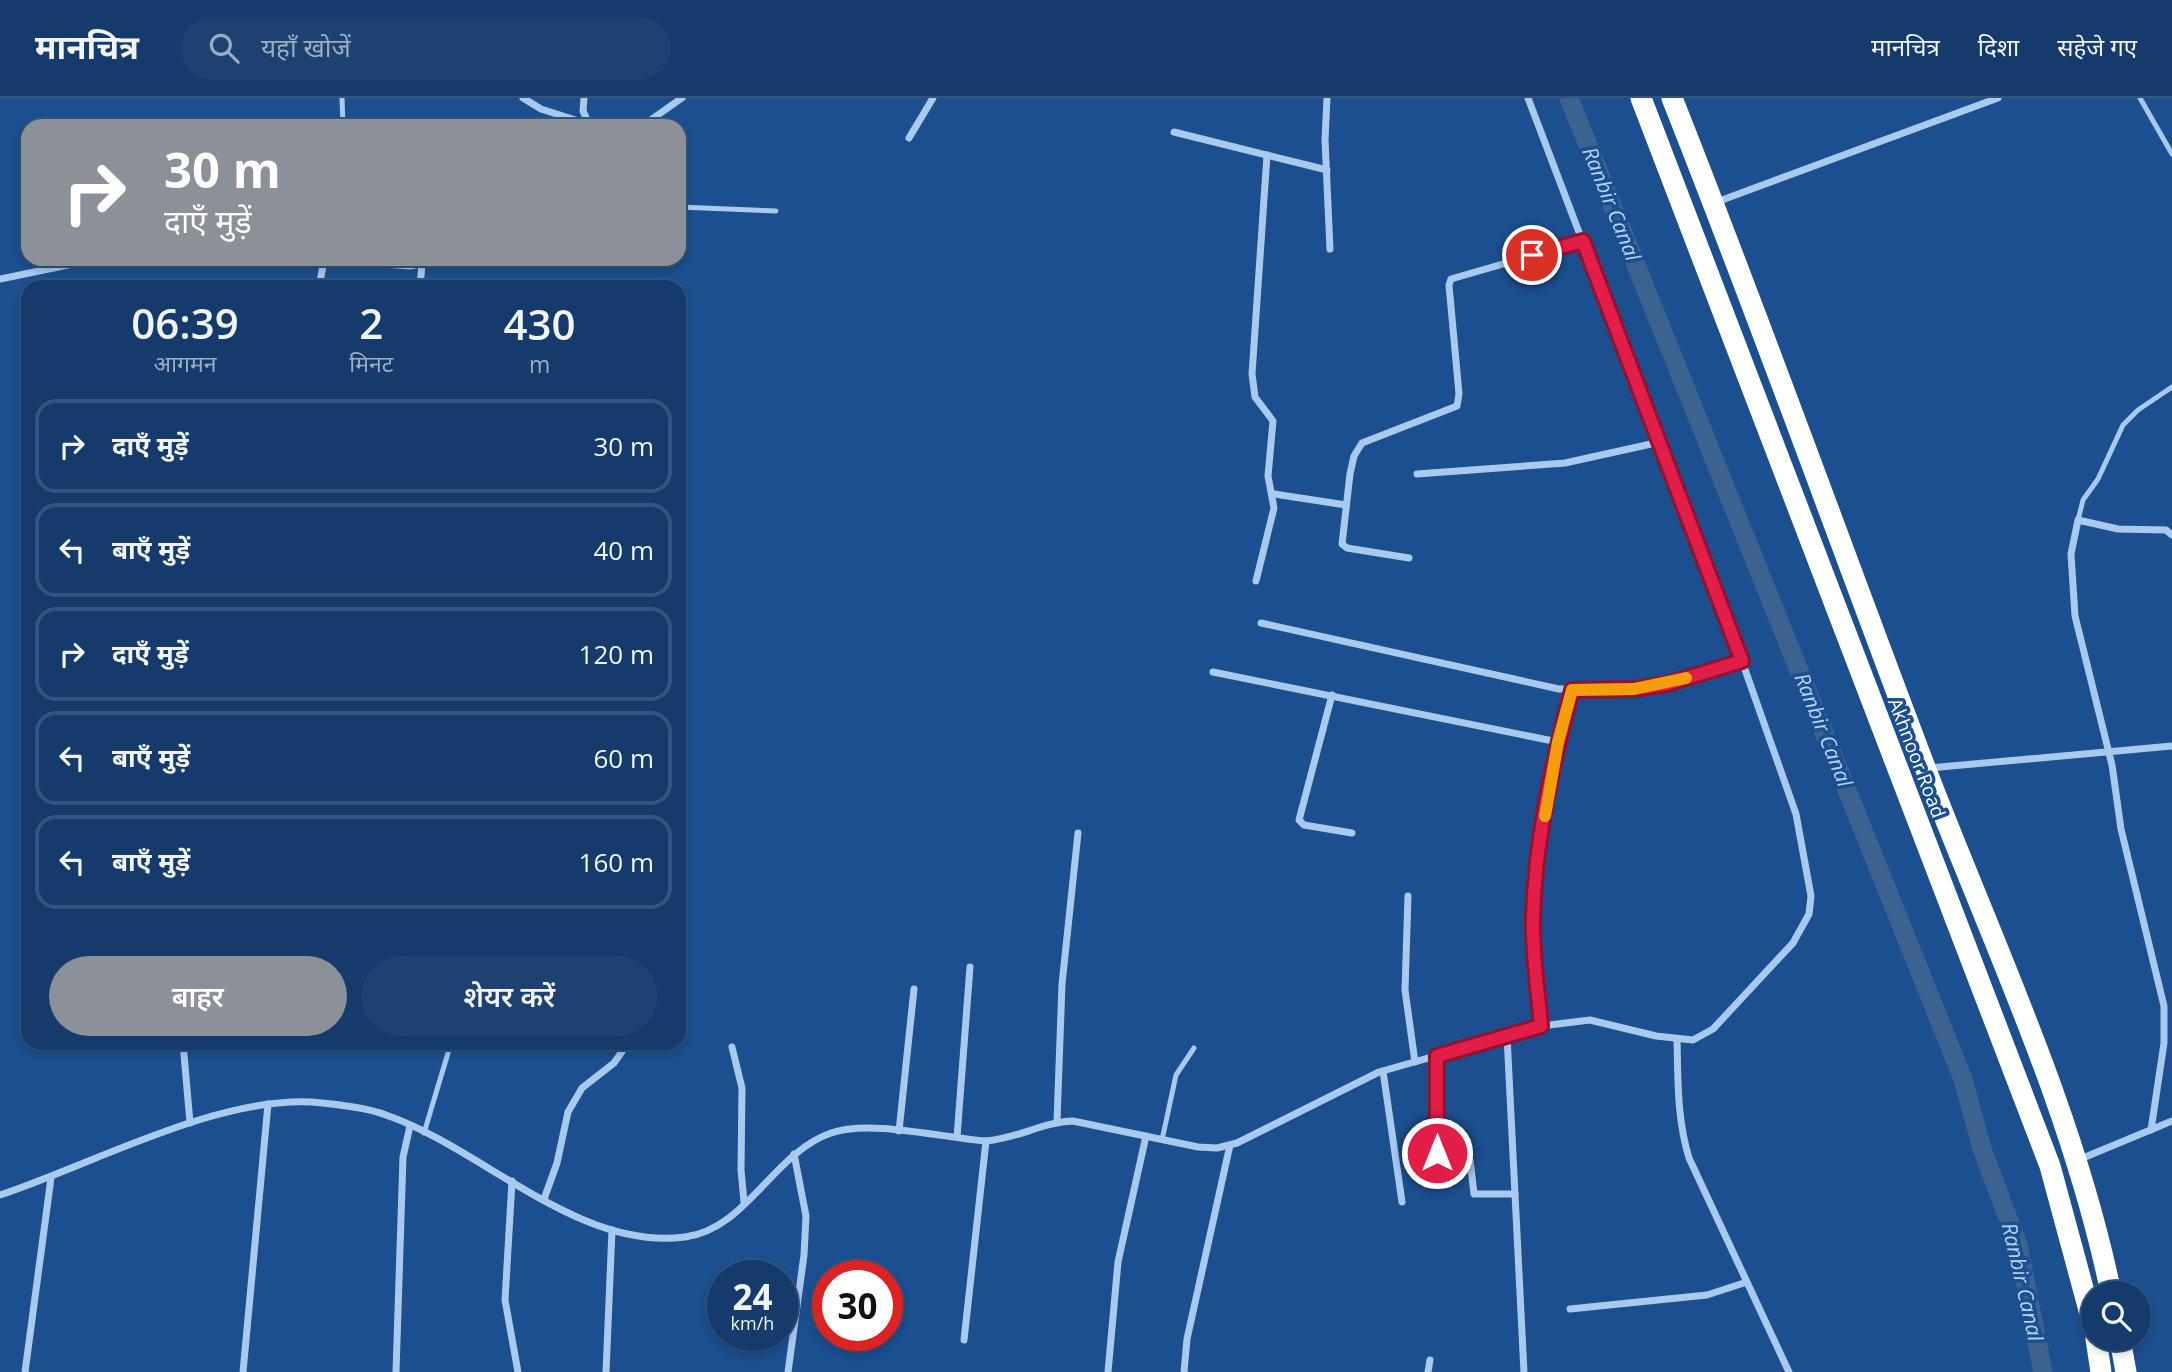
<!DOCTYPE html>
<html lang="hi">
<meta charset="utf-8">
<style>
:root{--surface:#143b6b;--page:#1d4271;--text:#f1f3f6;--muted:#9dadc1;--line:#33557e;--accent:#8c9099}
body{margin:0;font-family:"Open Sans","Noto Sans Devanagari",sans-serif;background:var(--page);color:var(--text);height:100vh;display:flex;flex-direction:column;font-size:26px;white-space:nowrap}
*{box-sizing:border-box;margin:0}
p{font-size:23px;color:var(--muted)}
.icon{flex:none;width:38px;height:38px;fill:none;stroke:currentColor;stroke-width:2;stroke-linecap:round;stroke-linejoin:round}
.map{position:relative;flex:1;overflow:hidden}
.sheet{position:absolute;left:21px;top:182px;width:665px;height:770px;display:flex;flex-direction:column;background:var(--surface);border-radius:21px;box-shadow:0 4px 10px #0003,0 0 0 2px var(--line)}
.sheet>*{flex:none}
.guide{position:absolute;left:21px;top:21px;width:665px;height:147px;border-radius:21px;box-shadow:0 4px 10px #0003,0 0 0 2px var(--line);background:#8c9099;color:#fff;overflow:hidden}
.tools{position:absolute;left:2081px;top:1183px;display:grid;gap:14px}
.tools a{display:grid;place-items:center;width:70px;height:70px;border-radius:50%;background:var(--surface);box-shadow:0 4px 10px #0003,0 0 0 2px var(--line);font-size:35px}
.speed{position:absolute;left:707px;top:1162px;display:flex;gap:14px;font-size:35px;font-weight:700;text-align:center}
.speed>*{display:grid;place-content:center;width:91px;height:91px;border-radius:50%;background:var(--surface);box-shadow:0 4px 10px #0003,0 0 0 2px var(--line);line-height:1}
.speed small{font-size:18px;font-weight:400}
.speed .limit{border:10px solid #d22;background:#fff;color:#111}
.pin{position:absolute;display:grid;place-items:center;width:60px;height:60px;color:#fff;margin:-30px;border:4px solid #fff;border-radius:50%;box-shadow:0 2px 7px #0007}
.me{position:absolute;width:77px;margin:-38px;rotate:0deg;stroke-linejoin:round;filter:drop-shadow(0 0 5px #0008)}
.turn{display:flex;align-items:center;gap:24px;height:147px;padding:0 28px;font-size:32px}
.turn .icon{width:91px;height:91px;stroke-width:2.5}
.turn b{display:block;font-size:49px;line-height:60px}
.eta{display:flex;justify-content:space-evenly;align-items:center;height:119px;text-align:center}
.eta b{font-size:42px;font-weight:600;line-height:49px}
.primary-button{display:flex;gap:14px;margin-top:auto;padding:14px 28px}
.primary-button a{flex:1;height:80px;border-radius:42px;background:var(--accent);color:#fff;font-size:28px;font-weight:600;line-height:80px;text-align:center}
.primary-button a+a{background:var(--page);color:var(--text)}
ul{padding:0;list-style:none}
li{display:flex;align-items:center;gap:21px;height:94px;margin:0 14px 10px;padding:0 14px;border:4px solid var(--line);border-radius:21px}
li div{flex:1}
li b{display:block;font-size:26px}
li em{font-style:normal}
header{display:flex;align-items:center;gap:42px;box-sizing:border-box;height:98px;padding:0 35px;background:var(--surface);border-bottom:2px solid var(--line)}
header strong{font-size:33px}
nav{display:flex;gap:38px;margin-inline-start:auto;font-size:24px}
.search{width:490px;height:63px;background:var(--page);display:flex;align-items:center;gap:18px;box-sizing:border-box;padding:0 24px;border-radius:38px;color:var(--muted);font-size:26px}
.map>svg:first-child{display:block}
</style>
<header>
<strong>मानचित्र</strong>
<div class="search"><svg class="icon" aria-label="search" viewBox="0 0 24 24"><circle cx="10" cy="10" r="6"/><path d="M15 15l6 6"/></svg>यहाँ खोजें</div>
<nav><a>मानचित्र</a><a>दिशा</a><a>सहेजे गए</a></nav>
</header>
<div class="map">
<svg width="2172" height="1274" viewBox="0 0 2172 1274">
<rect width="100%" height="100%" fill="#1b4f8f"/>
<g fill="none" stroke-linecap="round" stroke-linejoin="round">
<polyline stroke="#3c6290" stroke-width="19" points="1569,0 1963,981 1982,1051 2018,1147 2043,1274"/>
<g stroke="#a9c9ee" stroke-width="5">
<polyline points="342,0 343,28"/>
<polyline points="2140,0 2172,56"/>
<polyline points="679,109 776,113"/>
<polyline points="2078,422 2083,402 2098,381 2123,327 2138,312 2172,289"/>
<polyline points="424,1035 451,945"/>
<polyline points="1162,1042 1176,977 1194,950"/>
</g>
<g stroke="#a9c9ee" stroke-width="7">
<polyline points="523,0 541,11 588,26"/>
<polyline points="584,0 583,13 589,26"/>
<polyline points="1327,0 1325,42 1330,151"/>
<polyline points="642,28 682,0"/>
<polyline points="1174,34 1327,72"/>
<polyline points="909,40 933,0"/>
<polyline points="1714,105 1998,0"/>
<polyline points="319,161 410,168 446,161"/>
<polyline points="0,181 97,161"/>
<polyline points="319,189 324,162"/>
<polyline points="420,189 422,166"/>
<polyline points="1417,376 1565,365 1660,344"/>
<polyline points="1274,396 1346,407"/>
<polyline points="1409,460 1347,450 1342,446 1350,376 1354,358 1362,345 1457,308 1459,296 1449,187 1451,181 1583,143"/>
<polyline points="1256,483 1274,410 1268,378 1273,323 1255,299 1252,276 1267,57"/>
<polyline points="1261,525 1559,591 1634,591 1667,586 1742,563"/>
<polyline points="1213,574 1558,644"/>
<polyline points="1332,597 1299,722 1304,727 1352,735"/>
<polyline points="1929,670 2172,648"/>
<polyline points="1408,798 1405,892 1415,964"/>
<path d="M1541 928C1537 892 1532 856 1533 820 1535 744 1552 666 1572 592"/>
<polyline points="1507,938 1524,1274"/>
<path d="M1677 941C1678 982 1677 1021 1689 1060L1789 1274"/>
<polyline points="183,945 190,1025"/>
<polyline points="732,949 742,990 741,1072 744,1104"/>
<polyline points="1437,958 1438,1057 1470,1062 1474,1096 1515,1096"/>
<polyline points="1383,973 1402,1104"/>
<polyline points="1057,1023 1062,886 1078,735"/>
<polyline points="2151,1032 2164,945 2164,908 2121,731 2112,667 2075,518 2071,456 2078,422 2118,431 2166,432 2172,437"/>
<polyline points="899,1033 914,891"/>
<polyline points="957,1039 970,869"/>
<polyline points="2078,1062 2172,1023"/>
<polyline points="512,1083 505,1202 518,1274"/>
<path d="M0 1097C93 1066 215 999 312 1004 335 1006 365 1009 386 1017 482 1050 578 1153 685 1139 747 1131 773 1055 831 1035 870 1021 944 1040 986 1043 1016 1041 1043 1024 1073 1023L1198 1049 1217 1050 1237 1045 1379 974 1541 928 1590 922 1656 938 1693 942 1713 931 1793 845 1809 816 1811 798 1796 716 1742 563 1528 0"/>
<polyline points="544,1101 557,1065 568,1014 582,990 614,965 628,945"/>
<polyline points="1570,1211 1707,1197 1747,1184"/>
<polyline points="964,1242 986,1043"/>
<polyline points="25,1274 51,1080"/>
<polyline points="243,1274 268,1006"/>
<polyline points="396,1274 403,1059 410,1028"/>
<polyline points="606,1274 612,1132"/>
<polyline points="788,1274 804,1157 806,1118 794,1056"/>
<polyline points="1108,1274 1118,1164 1146,1038"/>
<polyline points="1184,1274 1187,1241 1230,1047"/>
<polyline points="1428,1274 1430,1262"/>
</g>
<g stroke="#fff" stroke-width="21">
<polyline points="1641,0 2050,1068 2093,1227"/>
<path d="M1672 0C1761 224 1842 451 1928 677 1994 848 2074 1015 2111 1195"/>
<polyline points="2096,1241 2101,1274"/>
<polyline points="2120,1241 2126,1274"/>
</g>
</g>
<g fill="none" stroke-linecap="round" stroke-linejoin="round">
<defs>
<path id="route" d="M1437 1055V958L1541 928C1538 892 1532 856 1533 820 1535 744 1552 666 1572 592L1634 591 1667 586 1742 563 1583 143 1532 157"/>
</defs>
<use href="#route" stroke="#92132f" stroke-width="18"/>
<use href="#route" stroke="#e11d48" stroke-width="12"/>
<polyline stroke="#f59e0b" stroke-width="12" points="1545,718 1558,644 1572,592 1634,591 1686,580"/>
</g>
<g text-anchor="middle" stroke-width="7" stroke-linejoin="round" paint-order="stroke">
<g font-size="19" fill="#fff" stroke="#1b4f8f">
<text transform="translate(1917 660) rotate(69)" y="7">Akhnoor Road</text>
</g>
<g font-size="21" font-style="italic" fill="#b5d3f5" stroke="#1b4f8f">
<text transform="translate(1611 106) rotate(68)" y="7">Ranbir Canal</text>
<text transform="translate(1823 632) rotate(68)" y="7">Ranbir Canal</text>
<text transform="translate(2022 1184) rotate(77)" y="7">Ranbir Canal</text>
</g>
</g>
</svg>
<div class="tools">
<a><svg class="icon" aria-label="search" viewBox="0 0 24 24"><circle cx="10" cy="10" r="6"/><path d="M15 15l6 6"/></svg></a>
</div>
<div class="speed"><div>24<small>km/h</small></div><div class="limit">30</div></div>
<div class="pin" style="left:1532px;top:157px;background:#d93025"><svg class="icon" aria-label="arrive" viewBox="0 0 24 24"><path d="M6 21V4h12l-3 4 3 4H6"/></svg></div>
<svg class="me" style="left:1437px;top:1055px" viewBox="-20 -20 40 40"><circle r="17" fill="#e11d48" stroke="#fff" stroke-width="3"/><path d="M0-11L8 9 0 5-8 9z" fill="#fff"/></svg>
<div class="guide">
<div class="turn"><svg class="icon" aria-label="right" viewBox="0 0 24 24"><path d="M7 20v-9h11M14 6l5 5-5 5"/></svg><div><b>30 m</b>दाएँ मुड़ें</div></div>
</div>
<section class="sheet">
<div class="eta">
<div><b>06:39</b><p>आगमन</p></div>
<div><b>2</b><p>मिनट</p></div>
<div><b>430</b><p>m</p></div>
</div>
<ul>
<li><svg class="icon" aria-label="right" viewBox="0 0 24 24"><path d="M7 20v-9h11M14 6l5 5-5 5"/></svg><div><b>दाएँ मुड़ें</b></div><em>30 m</em></li>
<li><svg class="icon" aria-label="left" viewBox="0 0 24 24"><path d="M17 20v-9H6M10 6l-5 5 5 5"/></svg><div><b>बाएँ मुड़ें</b></div><em>40 m</em></li>
<li><svg class="icon" aria-label="right" viewBox="0 0 24 24"><path d="M7 20v-9h11M14 6l5 5-5 5"/></svg><div><b>दाएँ मुड़ें</b></div><em>120 m</em></li>
<li><svg class="icon" aria-label="left" viewBox="0 0 24 24"><path d="M17 20v-9H6M10 6l-5 5 5 5"/></svg><div><b>बाएँ मुड़ें</b></div><em>60 m</em></li>
<li><svg class="icon" aria-label="left" viewBox="0 0 24 24"><path d="M17 20v-9H6M10 6l-5 5 5 5"/></svg><div><b>बाएँ मुड़ें</b></div><em>160 m</em></li>
</ul>
<div class="primary-button"><a>बाहर</a><a>शेयर करें</a></div>
</section>
</div>
